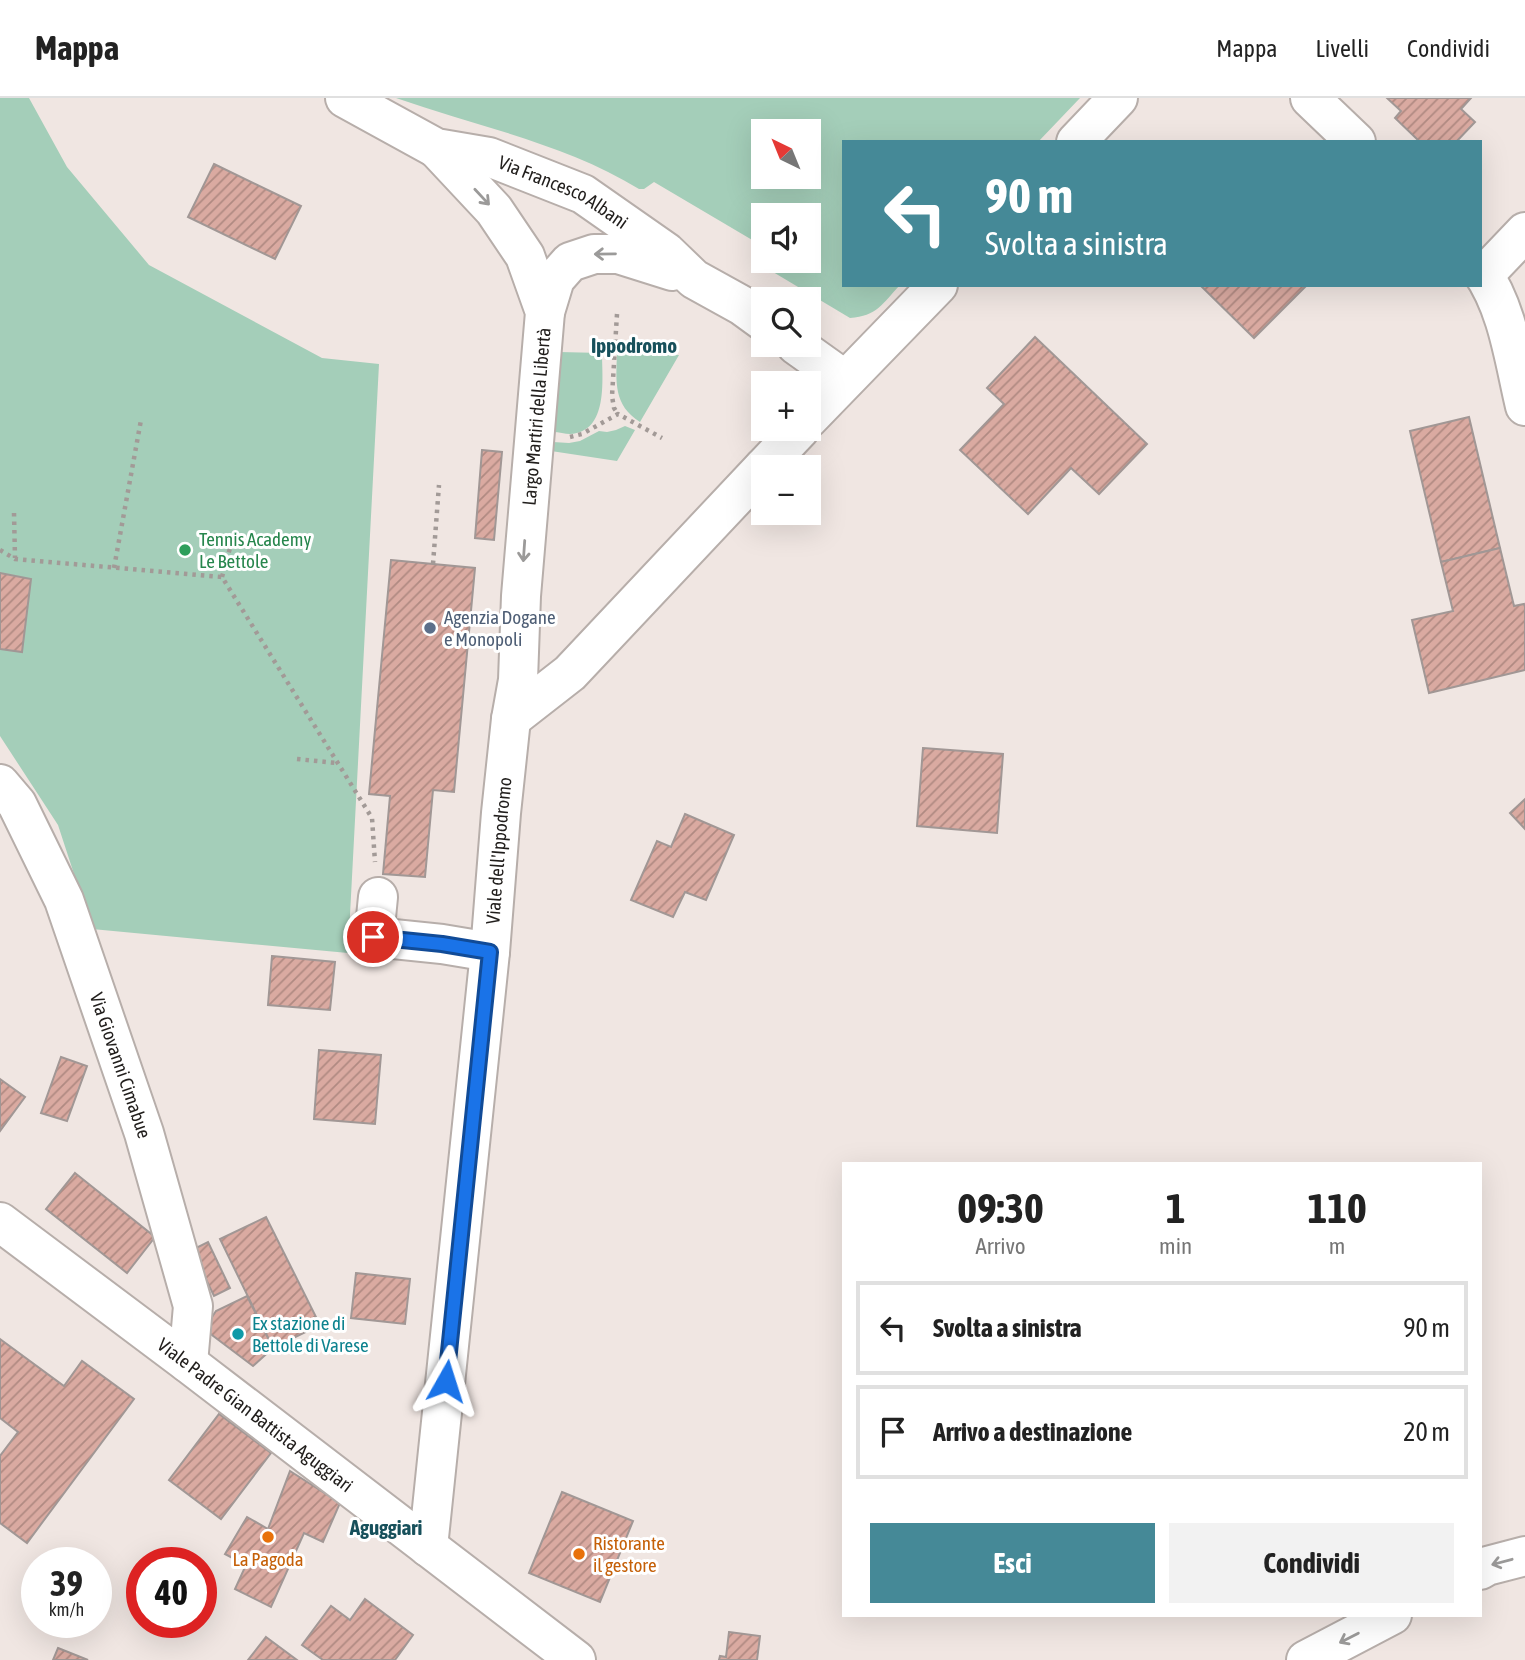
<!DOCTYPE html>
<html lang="it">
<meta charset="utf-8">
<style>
:root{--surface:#fff;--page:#f2f2f2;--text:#222;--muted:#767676;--line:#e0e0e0;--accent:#458997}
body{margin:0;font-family:"Asap Condensed",sans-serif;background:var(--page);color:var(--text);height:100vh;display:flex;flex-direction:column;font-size:26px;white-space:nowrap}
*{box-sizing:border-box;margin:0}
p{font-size:23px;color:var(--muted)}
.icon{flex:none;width:38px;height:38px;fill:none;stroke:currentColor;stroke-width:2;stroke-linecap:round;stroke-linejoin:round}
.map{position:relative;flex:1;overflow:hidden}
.details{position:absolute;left:842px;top:1064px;width:640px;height:455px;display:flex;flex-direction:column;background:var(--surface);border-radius:0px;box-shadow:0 7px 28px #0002}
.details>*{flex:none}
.hud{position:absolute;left:842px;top:42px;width:640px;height:147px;border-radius:0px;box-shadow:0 7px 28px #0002;background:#458997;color:#fff;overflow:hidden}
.needle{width:46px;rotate:317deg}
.fabs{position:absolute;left:751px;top:21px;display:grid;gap:14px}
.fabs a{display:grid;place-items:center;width:70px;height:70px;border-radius:0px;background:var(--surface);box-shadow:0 7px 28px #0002;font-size:35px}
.speed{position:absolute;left:21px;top:1449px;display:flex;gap:14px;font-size:35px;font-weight:700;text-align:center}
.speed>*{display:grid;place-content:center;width:91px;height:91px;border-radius:50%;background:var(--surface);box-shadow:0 7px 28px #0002;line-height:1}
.speed small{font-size:18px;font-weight:400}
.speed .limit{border:10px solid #d22;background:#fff;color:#111}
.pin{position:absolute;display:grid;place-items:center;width:60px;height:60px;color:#fff;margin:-30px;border:4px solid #fff;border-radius:50%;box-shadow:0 2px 7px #0007}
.me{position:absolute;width:77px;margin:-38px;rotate:6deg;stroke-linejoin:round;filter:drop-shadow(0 0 5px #0008)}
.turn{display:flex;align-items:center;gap:24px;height:147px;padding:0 28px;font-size:32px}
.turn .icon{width:91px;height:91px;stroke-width:2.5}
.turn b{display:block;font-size:49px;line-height:60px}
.eta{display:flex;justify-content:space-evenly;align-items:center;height:119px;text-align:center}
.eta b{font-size:42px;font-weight:700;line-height:49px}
.button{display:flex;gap:14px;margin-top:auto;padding:14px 28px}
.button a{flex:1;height:80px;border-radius:0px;background:var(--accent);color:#fff;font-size:28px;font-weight:700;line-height:80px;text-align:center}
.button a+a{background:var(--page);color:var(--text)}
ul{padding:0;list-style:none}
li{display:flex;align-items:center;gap:21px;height:94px;margin:0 14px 10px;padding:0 14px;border:4px solid var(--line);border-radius:0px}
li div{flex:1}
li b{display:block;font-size:26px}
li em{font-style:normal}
header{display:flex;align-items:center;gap:42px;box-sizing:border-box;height:98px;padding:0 35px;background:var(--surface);border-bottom:2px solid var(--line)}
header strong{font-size:33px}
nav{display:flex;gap:38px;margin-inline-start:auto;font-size:24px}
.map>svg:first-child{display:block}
</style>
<header>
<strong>Mappa</strong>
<nav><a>Mappa</a><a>Livelli</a><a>Condividi</a></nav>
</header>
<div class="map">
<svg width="1525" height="1562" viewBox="0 0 1525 1562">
<defs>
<pattern id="building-hatch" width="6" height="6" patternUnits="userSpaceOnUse" patternTransform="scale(1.75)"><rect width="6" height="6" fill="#daaaa1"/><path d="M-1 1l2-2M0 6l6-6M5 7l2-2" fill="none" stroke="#b08a82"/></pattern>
</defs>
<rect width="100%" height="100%" fill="#f0e6e2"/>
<g fill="#a4ceb9" fill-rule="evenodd">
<polygon points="0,0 29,0 67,69 149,167 322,260 379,266 348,855 92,831 58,727 0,638"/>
<path d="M396 0H1080L1038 44H844V187H900C882 206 877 218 850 220L763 168C757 161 757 155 759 146L654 84 644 91H639C566 46 476 28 396 0ZM763 33H808V79H763ZM808 117V163H763V117Z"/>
<path d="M559 254 602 255C602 281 609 334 570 336 565 336 559 334 553 334Z"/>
<path d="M617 255 679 257 640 324C613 307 616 284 617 255Z"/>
<polygon points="625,328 635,332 617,363 551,353 553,344 569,345 580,343 599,333 607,334 616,332"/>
</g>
<g fill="url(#building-hatch)" stroke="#a19795" stroke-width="2">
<polygon points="1387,0 1471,0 1461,11 1475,24 1456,44 1420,44 1395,20 1401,13"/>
<polygon points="214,66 301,108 275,161 188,119"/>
<polygon points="1200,187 1305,187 1306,188 1254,240"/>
<polygon points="1035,239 1147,346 1099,396 1071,370 1028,416 960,352 1004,306 987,290"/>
<polygon points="1469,319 1500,450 1441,464 1410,333"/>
<polygon points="482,352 502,354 494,442 475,440"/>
<polygon points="1500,450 1514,508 1524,506 1525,509 1525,572 1429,595 1412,522 1453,513 1441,464"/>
<polygon points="391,462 475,470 454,694 433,692 425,779 383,776 390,698 369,696"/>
<polygon points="0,475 31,481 22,554 0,551"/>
<polygon points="923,650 1003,656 997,735 917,728"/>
<polygon points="1525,701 1525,731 1510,715"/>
<polygon points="685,716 734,737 706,802 685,794 673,819 631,802 657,743 671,749"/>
<polygon points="272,858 335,864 330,912 268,907"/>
<polygon points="319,952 381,957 375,1026 314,1021"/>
<polygon points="61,959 87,968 67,1023 41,1015"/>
<polygon points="0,981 25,999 0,1033"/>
<polygon points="75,1075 155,1139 127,1175 46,1111"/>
<polygon points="266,1119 320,1227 273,1250 220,1141"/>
<polygon points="208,1144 230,1190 214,1198 192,1152"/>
<polygon points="356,1175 410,1181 405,1226 351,1220"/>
<polygon points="247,1198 273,1250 253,1268 204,1231 216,1213"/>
<polygon points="0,1241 64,1288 82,1263 134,1301 27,1445 0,1425 0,1358 18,1334 0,1320"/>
<polygon points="219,1316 271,1355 221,1421 169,1382"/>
<polygon points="290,1373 340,1405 323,1444 304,1435 271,1509 235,1491 246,1467 225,1456 247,1419 268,1431"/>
<polygon points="562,1394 633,1423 600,1504 529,1475"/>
<polygon points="365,1501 413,1537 395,1562 323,1562 302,1547 331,1508 350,1522"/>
<polygon points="729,1534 760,1538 757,1562 719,1562 720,1558 726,1559"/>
<polygon points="266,1539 297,1562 248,1562"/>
<polygon points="58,1550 88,1562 53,1562"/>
</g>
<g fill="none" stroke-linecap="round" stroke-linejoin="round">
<defs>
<g id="minor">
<path id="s1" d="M345 0 436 50 489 59 583 96 666 154 694 181 741 207 763 223"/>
<polyline points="1310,0 1356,44"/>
<polyline points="1076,44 1118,0"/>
<path d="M1480 171C1508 210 1514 262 1525 308"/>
<polyline points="1485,176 1525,134"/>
<polyline points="545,214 555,181 570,164 594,156 618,156 672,173"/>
<polyline points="796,247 845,282"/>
<polyline points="808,321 938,187"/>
<polyline points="764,369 800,331"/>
<polyline points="511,621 570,575 763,370"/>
<path id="s2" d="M0 686 17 706 64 802 144 1035 193 1208 188 1265"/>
<polyline points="378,799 374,839 442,846 490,854"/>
<path id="s3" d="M428 1449 490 854 501 715 511 621 518 582 521 498 545 214 525 158 494 112 436 50"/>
<polyline points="1480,1472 1487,1468 1525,1458"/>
<polyline points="1306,1562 1392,1517"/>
</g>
<g id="major">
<path id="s4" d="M0 1124 188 1265 576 1562"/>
</g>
</defs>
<use href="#minor" stroke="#b7aeaa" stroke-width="42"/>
<use href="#major" stroke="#b7aeaa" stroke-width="42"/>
<g stroke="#a29a97" stroke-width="4.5" stroke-dasharray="3.5 5" stroke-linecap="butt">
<polyline points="617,216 612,298 614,310 618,316"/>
<polyline points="570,339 582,336 618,316 662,340"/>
<polyline points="14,415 15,460"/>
<polyline points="0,452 15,461 222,479 372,720 375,764"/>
<polyline points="433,466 439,387"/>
<polyline points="114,470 141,322"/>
<polyline points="222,479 230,450"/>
<polyline points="297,661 336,665"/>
</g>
<use href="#minor" stroke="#fff" stroke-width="38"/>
<use href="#major" stroke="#fff" stroke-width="38"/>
</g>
<defs><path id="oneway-shaft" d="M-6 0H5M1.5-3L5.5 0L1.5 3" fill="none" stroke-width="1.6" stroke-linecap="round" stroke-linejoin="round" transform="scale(1.75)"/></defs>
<g stroke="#9b9a99">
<use href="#oneway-shaft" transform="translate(482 99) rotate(47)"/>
<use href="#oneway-shaft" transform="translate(605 156) rotate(179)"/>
<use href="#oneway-shaft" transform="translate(524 453) rotate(94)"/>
<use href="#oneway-shaft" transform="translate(1502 1464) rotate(165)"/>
<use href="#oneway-shaft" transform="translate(1349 1540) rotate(153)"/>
</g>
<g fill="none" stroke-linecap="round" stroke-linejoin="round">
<defs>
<polyline id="route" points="373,839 442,846 490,854 446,1283"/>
</defs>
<use href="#route" stroke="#114b97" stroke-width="18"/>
<use href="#route" stroke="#1a73e8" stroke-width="12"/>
</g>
<circle fill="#2e9e5b" stroke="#fff" stroke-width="2.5" cx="185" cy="452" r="7"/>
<circle fill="#5c6f8a" stroke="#fff" stroke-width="2.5" cx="430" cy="530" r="7"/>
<circle fill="#0f9aa8" stroke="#fff" stroke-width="2.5" cx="238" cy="1236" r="7"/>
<g fill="#e8710a" stroke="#fff" stroke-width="2.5">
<circle cx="268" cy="1439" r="7"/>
<circle cx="579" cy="1456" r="7"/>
</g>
<g text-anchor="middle" stroke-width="6" stroke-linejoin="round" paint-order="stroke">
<g font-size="19" fill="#211e1c" stroke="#fff">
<text dy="7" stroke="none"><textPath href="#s1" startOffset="240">Via Francesco Albani</textPath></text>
<text dy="7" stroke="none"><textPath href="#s3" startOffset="1136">Largo Martiri della Libertà</textPath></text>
<text dy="7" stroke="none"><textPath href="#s3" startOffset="700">Viale dell'Ippodromo</textPath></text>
<text dy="7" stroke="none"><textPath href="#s2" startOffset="308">Via Giovanni Cimabue</textPath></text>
<text dy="7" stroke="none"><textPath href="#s4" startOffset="320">Viale Padre Gian Battista Aguggiari</textPath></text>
</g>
<g font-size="19" fill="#27864d" stroke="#fff" text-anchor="start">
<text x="199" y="448">Tennis Academy<tspan x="199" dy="22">Le Bettole</tspan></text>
</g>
<g font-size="19" fill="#4e5e75" stroke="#fff" text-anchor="start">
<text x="444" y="526">Agenzia Dogane<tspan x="444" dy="22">e Monopoli</tspan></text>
</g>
<g font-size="19" fill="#0d838f" stroke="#fff" text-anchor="start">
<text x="252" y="1232">Ex stazione di<tspan x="252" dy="22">Bettole di Varese</tspan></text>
</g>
<g font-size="19" fill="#c56008" stroke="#fff" text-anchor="start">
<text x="593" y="1452">Ristorante<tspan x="593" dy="22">il gestore</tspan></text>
<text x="268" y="1468" text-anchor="middle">La Pagoda</text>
</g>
<g font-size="21" font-weight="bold" fill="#17505b" stroke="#fff">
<text x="634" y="255">Ippodromo</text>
<text x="386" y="1437">Aguggiari</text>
</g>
</g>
</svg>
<div class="fabs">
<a><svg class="needle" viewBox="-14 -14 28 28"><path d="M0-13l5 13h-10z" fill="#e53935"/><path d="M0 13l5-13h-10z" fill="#767676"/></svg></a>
<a><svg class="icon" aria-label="sound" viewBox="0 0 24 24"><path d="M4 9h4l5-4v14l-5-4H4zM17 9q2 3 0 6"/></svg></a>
<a><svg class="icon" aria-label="search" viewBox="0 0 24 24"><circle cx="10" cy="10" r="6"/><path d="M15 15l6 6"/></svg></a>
<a>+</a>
<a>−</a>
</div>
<div class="speed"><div>39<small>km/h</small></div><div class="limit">40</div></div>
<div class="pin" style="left:373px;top:839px;background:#d93025"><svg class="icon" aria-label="arrive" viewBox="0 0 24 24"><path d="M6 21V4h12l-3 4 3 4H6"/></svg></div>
<svg class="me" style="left:446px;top:1283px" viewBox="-20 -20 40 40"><path d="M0-17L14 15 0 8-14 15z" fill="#1a73e8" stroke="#fff" stroke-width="4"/></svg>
<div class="hud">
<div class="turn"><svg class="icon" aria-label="left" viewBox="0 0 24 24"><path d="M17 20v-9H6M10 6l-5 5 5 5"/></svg><div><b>90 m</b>Svolta a sinistra</div></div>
</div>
<section class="details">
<div class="eta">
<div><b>09:30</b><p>Arrivo</p></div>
<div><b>1</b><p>min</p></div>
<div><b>110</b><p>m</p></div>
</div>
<ul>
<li><svg class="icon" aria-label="left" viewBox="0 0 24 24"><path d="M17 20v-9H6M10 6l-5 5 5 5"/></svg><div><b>Svolta a sinistra</b></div><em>90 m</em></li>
<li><svg class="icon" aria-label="arrive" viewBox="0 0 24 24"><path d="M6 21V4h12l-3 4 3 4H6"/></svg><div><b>Arrivo a destinazione</b></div><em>20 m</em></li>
</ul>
<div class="button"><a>Esci</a><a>Condividi</a></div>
</section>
</div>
